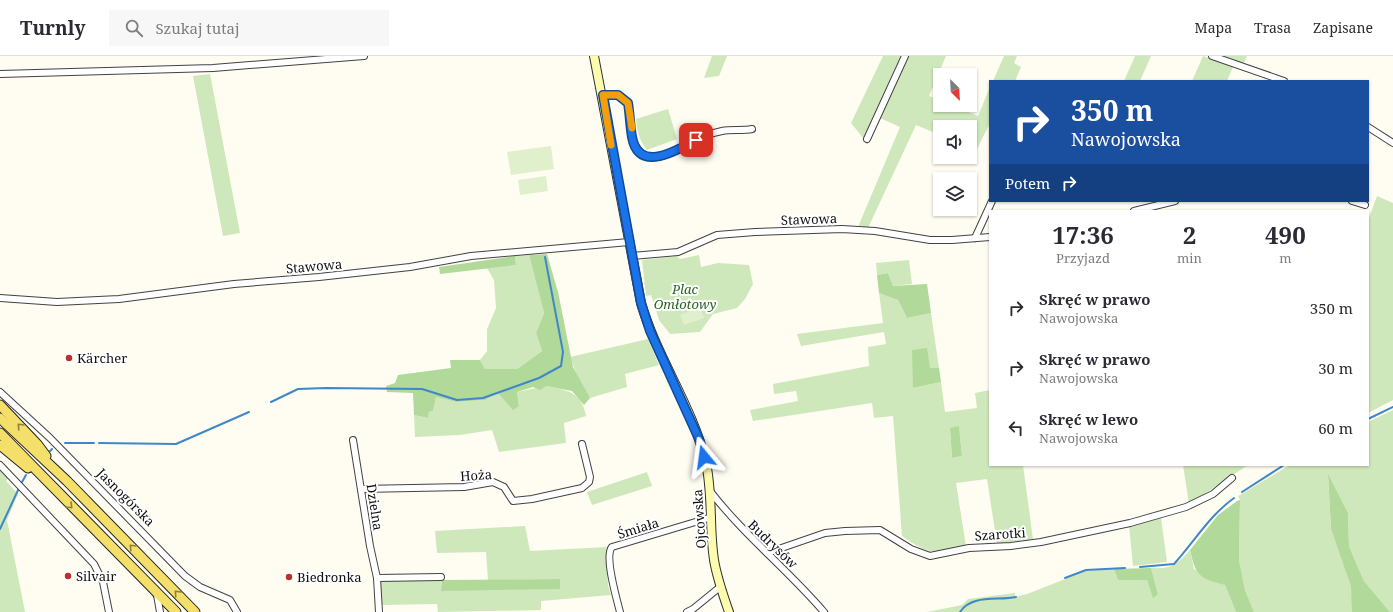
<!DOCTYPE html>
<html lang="pl">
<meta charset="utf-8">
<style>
:root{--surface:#fff;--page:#f7f7f7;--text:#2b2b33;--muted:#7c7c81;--line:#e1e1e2}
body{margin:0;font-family:"Noto Serif",serif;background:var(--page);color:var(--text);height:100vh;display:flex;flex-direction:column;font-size:15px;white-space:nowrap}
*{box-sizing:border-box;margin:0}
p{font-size:13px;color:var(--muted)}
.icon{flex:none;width:22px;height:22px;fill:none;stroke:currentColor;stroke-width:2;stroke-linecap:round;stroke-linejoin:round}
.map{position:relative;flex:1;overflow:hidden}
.details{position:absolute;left:989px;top:154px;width:380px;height:256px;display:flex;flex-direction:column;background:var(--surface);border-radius:0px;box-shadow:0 1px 3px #0004}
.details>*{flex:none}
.banner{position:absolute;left:989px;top:24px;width:380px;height:122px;border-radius:0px;box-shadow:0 1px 3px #0004;background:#1a4fa0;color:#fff;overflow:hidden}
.needle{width:26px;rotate:156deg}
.controls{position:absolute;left:933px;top:12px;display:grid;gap:8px}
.controls a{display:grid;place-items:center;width:44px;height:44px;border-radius:0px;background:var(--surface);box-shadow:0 1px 3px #0004;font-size:20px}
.pin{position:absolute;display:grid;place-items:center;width:34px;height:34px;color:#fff;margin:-17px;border-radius:8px;box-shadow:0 2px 6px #0006}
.me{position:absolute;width:44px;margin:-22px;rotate:344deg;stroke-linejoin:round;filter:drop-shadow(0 0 3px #0008)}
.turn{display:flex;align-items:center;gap:14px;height:84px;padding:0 16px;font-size:18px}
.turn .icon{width:52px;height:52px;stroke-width:2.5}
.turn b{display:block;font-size:28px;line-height:34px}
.then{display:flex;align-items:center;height:38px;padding:0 16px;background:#0003;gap:8px;font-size:15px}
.eta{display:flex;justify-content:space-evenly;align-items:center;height:68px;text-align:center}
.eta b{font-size:24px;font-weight:700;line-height:28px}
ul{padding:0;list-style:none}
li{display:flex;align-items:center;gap:12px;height:60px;padding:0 16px}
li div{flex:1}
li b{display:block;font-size:15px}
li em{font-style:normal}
header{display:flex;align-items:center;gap:24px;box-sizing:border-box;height:56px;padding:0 20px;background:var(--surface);border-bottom:1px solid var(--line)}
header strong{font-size:19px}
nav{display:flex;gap:22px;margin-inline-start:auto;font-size:14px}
.search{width:280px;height:36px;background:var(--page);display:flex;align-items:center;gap:10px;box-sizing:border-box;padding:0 14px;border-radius:0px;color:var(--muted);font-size:15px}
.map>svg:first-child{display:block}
</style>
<header>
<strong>Turnly</strong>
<div class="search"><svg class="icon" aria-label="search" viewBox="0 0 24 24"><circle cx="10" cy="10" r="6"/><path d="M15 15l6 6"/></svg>Szukaj tutaj</div>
<nav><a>Mapa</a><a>Trasa</a><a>Zapisane</a></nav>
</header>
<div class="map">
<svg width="1393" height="556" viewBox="0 0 1393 556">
<rect width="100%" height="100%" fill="#fffdf1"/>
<g fill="#cee8bb" fill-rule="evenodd">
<polygon points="712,0 727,0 719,20 704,22"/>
<polygon points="883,0 946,0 929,40 940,44 940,49 951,49 978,60 990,31 990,67 976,95 970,92 970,71 940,71 940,79 916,69 868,172 858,171 900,71 880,62 870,85 864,83 851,67"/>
<polygon points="1004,0 1017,0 1014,7 1021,11 1015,25 993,25"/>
<polygon points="1135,0 1151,0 1140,25 1124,25"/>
<polygon points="1203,0 1233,11 1227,25 1192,25"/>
<polygon points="1224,0 1247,0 1243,9 1224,1"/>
<polygon points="210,18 240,177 223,180 193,20"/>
<path d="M668 53 677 83 647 94C639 84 637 75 636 63Z"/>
<polygon points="1377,140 1393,147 1393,344 1368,357 1368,165"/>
<polygon points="529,199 544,257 536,277 542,295 517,313 485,313 480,304 487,295 487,273 496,252 494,224 487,212 516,209 515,200"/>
<polygon points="699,199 701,211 718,207 749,209 753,228 745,243 737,252 713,258 700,276 670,278 659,264 651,239 646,240 642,204 677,200 680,203"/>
<polygon points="909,204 912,228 893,230 888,217 877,219 876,207"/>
<path d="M879 237 898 244 907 262 931 257 939 312H930L913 332 941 326 945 356 977 352 975 337 990 334V409H1023L1033 483 997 488 987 423 956 427 966 490C932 497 931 500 902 480L893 360 874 362 872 347 753 365 750 354 798 345 796 335 774 338 773 328 869 310 868 291 886 288 884 276 801 290 797 278 883 267ZM959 371 962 400 952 402 950 372Z"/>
<polygon points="648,283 659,309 625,318 627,331 590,342 580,327 570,301"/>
<path d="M546 330C567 334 582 336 586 360L564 367 566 387 499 396 492 374 460 379 415 381 414 359 428 362 429 356 433 355 436 341 456 346 485 344 498 337 519 350 517 336Z"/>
<polygon points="1393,354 1393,556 1390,556 1364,525 1356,507 1349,490 1348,457 1328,419 1331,473 1352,530 1352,556 1254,556 1245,534 1239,504 1240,444 1238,440 1290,409 1368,409 1368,366"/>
<polygon points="1183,409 1248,409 1189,448"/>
<polygon points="0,413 9,421 6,425 18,438 7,464 25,556 0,556"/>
<polygon points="647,416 652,430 592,449 587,436"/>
<polygon points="1161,462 1167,506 1133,510 1129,469"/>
<polygon points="525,470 530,495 606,491 608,529 611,539 541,545 541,554 438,556 437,548 381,549 381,525 442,524 441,535 560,523 488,524 486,496 437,497 435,475"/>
<path d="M1190 494 1194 513 1225 529 1236 556H927L962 549 968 543 1015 537V541L1027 538 1086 515 1114 513 1118 524H1147L1153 541 1158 538 1151 512C1172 513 1176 509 1190 494Z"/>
</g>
<g fill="#b1d99a">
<polygon points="547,198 558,236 573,311 590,342 584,349 572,335 546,330 540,334 533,331 517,336 519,350 513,354 498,337 485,344 456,346 436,341 433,355 429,356 428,362 414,359 413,337 387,336 386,330 395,327 398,319 451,312 450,304 480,304 485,313 517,313 542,295 536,277 544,257 529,199"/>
<polygon points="515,200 516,209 440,218 439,211"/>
<polygon points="888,217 893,230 927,228 931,257 907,262 898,244 879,237 877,219"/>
<polygon points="927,292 930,312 939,312 941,326 913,332 912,294"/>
<polygon points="959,370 962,400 952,402 950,372"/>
<polygon points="1328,418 1348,457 1349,490 1356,507 1364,525 1390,556 1352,556 1351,530 1331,473"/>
<path d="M1240 444 1239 504 1245 534 1254 556H1236L1225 529C1200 522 1196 521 1190 494L1218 459 1237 445Z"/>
<polygon points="1151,512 1158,538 1153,542 1147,524 1118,524 1114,513"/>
<polygon points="560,523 560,533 441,535 442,524"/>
</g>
<g fill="#e0f0cc">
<polygon points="551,90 554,113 511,119 507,96"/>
<polygon points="546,120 548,135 520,139 518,124"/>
<polygon points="700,251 704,262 684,269 680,259"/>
</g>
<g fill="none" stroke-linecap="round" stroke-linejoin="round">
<g stroke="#4087ca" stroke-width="2">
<polyline points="271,346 298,333 326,332 422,333 457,344 483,342 539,322 561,310 563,296 545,201"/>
<polyline points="1368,363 1393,351"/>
<polyline points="65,387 94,387"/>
<polyline points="99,387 176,388 249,356"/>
<polyline points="50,395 52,393"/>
<polyline points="22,426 26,419"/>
<polyline points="1242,436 1284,409"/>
<polyline points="0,473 19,432"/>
<path d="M1140 511 1174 508C1194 486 1209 460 1234 442"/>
<polyline points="1065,522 1086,514 1125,512"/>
<path d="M960 556C972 538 998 545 1016 541"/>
</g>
<defs>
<g id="street">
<polyline points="1212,0 1284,25"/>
<polyline points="0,18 213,12 364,0"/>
<path d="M603 39H618L628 47C631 61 628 84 639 95 654 112 680 91 695 84 703 80 713 77 722 75 731 73 743 75 752 73"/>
<polyline points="1368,71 1393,87"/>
<polyline points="867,83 905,0"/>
<polyline points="1352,145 1365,149"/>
<polyline points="1134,155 1175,145"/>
<polyline points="975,182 992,145"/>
<polyline points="632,200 678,196 717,179 755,176 842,173 875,175 930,184 952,184 990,181"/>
<polyline points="0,242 57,246 119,243 234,228 319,221 410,211 471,200 629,186"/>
<polyline points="0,336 50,382 185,520 200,531 230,544 237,556"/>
<polyline points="353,384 370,490 377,522 379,556"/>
<polyline points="0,409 94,508 103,526 109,556"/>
<polyline points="361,433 464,431 493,426 504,431 513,445 532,443 582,432 589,426 590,421 582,388"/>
<path d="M710 435C744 479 788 514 824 556"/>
<polyline points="767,497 825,477 845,475 880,474 911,493 930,500 969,492 1011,490 1041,486 1130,467 1186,451 1213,438 1232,422"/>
<polyline points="377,522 441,521"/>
<polyline points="157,539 160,556"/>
<path d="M620 556C617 544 604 500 612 491L712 461"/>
<polyline points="687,556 693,553 720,531"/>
</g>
<path id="secondary" d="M594 0 641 247C657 302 693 351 706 407 713 439 709 472 714 504 717 522 723 539 729 556"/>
<g id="primary">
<polyline points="0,349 37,388 46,400"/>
<polyline points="0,362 67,425 195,556"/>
<polyline points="0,377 176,556"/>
<polyline points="0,389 28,412"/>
</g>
</defs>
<use href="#street" stroke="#424242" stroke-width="8"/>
<use href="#secondary" stroke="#313131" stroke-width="10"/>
<use href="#primary" stroke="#202020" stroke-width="11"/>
<use href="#street" stroke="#fff" stroke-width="6"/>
<use href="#secondary" stroke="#fcfbae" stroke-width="8"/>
<use href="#primary" stroke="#f4df6b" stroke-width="9"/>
</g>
<defs><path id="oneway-chevron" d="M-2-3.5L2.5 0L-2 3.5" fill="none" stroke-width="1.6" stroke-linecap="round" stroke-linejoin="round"/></defs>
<g stroke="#8d8142">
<use href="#oneway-chevron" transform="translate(20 370) rotate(-133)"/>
<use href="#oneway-chevron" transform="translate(70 450) rotate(45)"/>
<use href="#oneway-chevron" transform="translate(132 491) rotate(-134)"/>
<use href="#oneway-chevron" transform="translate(177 537) rotate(-133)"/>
</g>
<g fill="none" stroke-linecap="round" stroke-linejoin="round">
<defs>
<path id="route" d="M696 84C677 94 639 118 632 81 630 70 630 59 628 47L618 39H603L641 247 650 275 699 383 704 401"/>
</defs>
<use href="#route" stroke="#114b97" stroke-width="10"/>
<use href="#route" stroke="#1a73e8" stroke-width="7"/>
<polyline stroke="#f59e0b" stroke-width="7" points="611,89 603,39 618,39 628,47 632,72"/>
</g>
<g fill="#bb302a" stroke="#fff" stroke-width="1.5">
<circle cx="69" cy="302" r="4"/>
<circle cx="68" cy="520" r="4"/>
<circle cx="289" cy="521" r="4"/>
</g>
<g text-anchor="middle" stroke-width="4" stroke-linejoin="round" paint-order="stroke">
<g font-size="13" fill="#0f0f0f" stroke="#fff">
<text transform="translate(809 163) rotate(-2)" y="5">Stawowa</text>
<text transform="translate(314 210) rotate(-5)" y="5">Stawowa</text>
<text transform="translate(476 419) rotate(-4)" y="5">Hoża</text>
<text transform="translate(126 441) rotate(45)" y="5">Jasnogórska</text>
<text transform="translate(375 451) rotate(81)" y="5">Dzielna</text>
<text transform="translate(699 463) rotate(-94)" y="5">Ojcowska</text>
<text transform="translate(638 472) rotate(-17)" y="5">Śmiała</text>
<text transform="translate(1000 478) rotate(-4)" y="5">Szarotki</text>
<text transform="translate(773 488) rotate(44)" y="5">Budrysów</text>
</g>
<g font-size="13" font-style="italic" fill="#286520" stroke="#fff">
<text x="685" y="238">Plac<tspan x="685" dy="15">Omłotowy</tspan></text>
</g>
<g font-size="13" fill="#0f0f0f" stroke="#fff" text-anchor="start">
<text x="77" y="307">Kärcher</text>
<text x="76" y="525">Silvair</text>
<text x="297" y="526">Biedronka</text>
</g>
</g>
</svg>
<div class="controls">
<a><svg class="needle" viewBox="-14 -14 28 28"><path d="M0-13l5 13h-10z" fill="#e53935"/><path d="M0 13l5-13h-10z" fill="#7c7c81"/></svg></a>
<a><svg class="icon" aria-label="sound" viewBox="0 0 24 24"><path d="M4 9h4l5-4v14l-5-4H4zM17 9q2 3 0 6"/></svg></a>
<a><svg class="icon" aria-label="layers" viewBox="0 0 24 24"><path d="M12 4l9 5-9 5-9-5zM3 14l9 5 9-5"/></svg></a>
</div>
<div class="pin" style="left:696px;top:84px;background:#d93025"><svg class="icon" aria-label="arrive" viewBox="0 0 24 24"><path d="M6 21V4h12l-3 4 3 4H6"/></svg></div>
<svg class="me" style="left:704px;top:401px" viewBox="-20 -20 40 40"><path d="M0-17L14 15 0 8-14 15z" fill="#1a73e8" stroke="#fff" stroke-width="4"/></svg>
<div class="banner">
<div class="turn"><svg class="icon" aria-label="right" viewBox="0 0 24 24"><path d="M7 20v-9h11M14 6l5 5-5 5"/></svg><div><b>350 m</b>Nawojowska</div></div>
<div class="then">Potem<svg class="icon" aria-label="right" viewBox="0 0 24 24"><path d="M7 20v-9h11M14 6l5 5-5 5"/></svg></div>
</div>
<section class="details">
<div class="eta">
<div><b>17:36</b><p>Przyjazd</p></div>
<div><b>2</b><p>min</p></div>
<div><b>490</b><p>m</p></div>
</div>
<ul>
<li><svg class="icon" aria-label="right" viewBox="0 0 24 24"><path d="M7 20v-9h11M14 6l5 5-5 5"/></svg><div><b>Skręć w prawo</b><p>Nawojowska</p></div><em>350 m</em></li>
<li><svg class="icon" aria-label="right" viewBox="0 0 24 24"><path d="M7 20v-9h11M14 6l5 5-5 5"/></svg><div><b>Skręć w prawo</b><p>Nawojowska</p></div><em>30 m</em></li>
<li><svg class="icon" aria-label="left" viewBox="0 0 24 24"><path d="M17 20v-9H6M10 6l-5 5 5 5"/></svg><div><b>Skręć w lewo</b><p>Nawojowska</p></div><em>60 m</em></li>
</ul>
</section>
</div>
